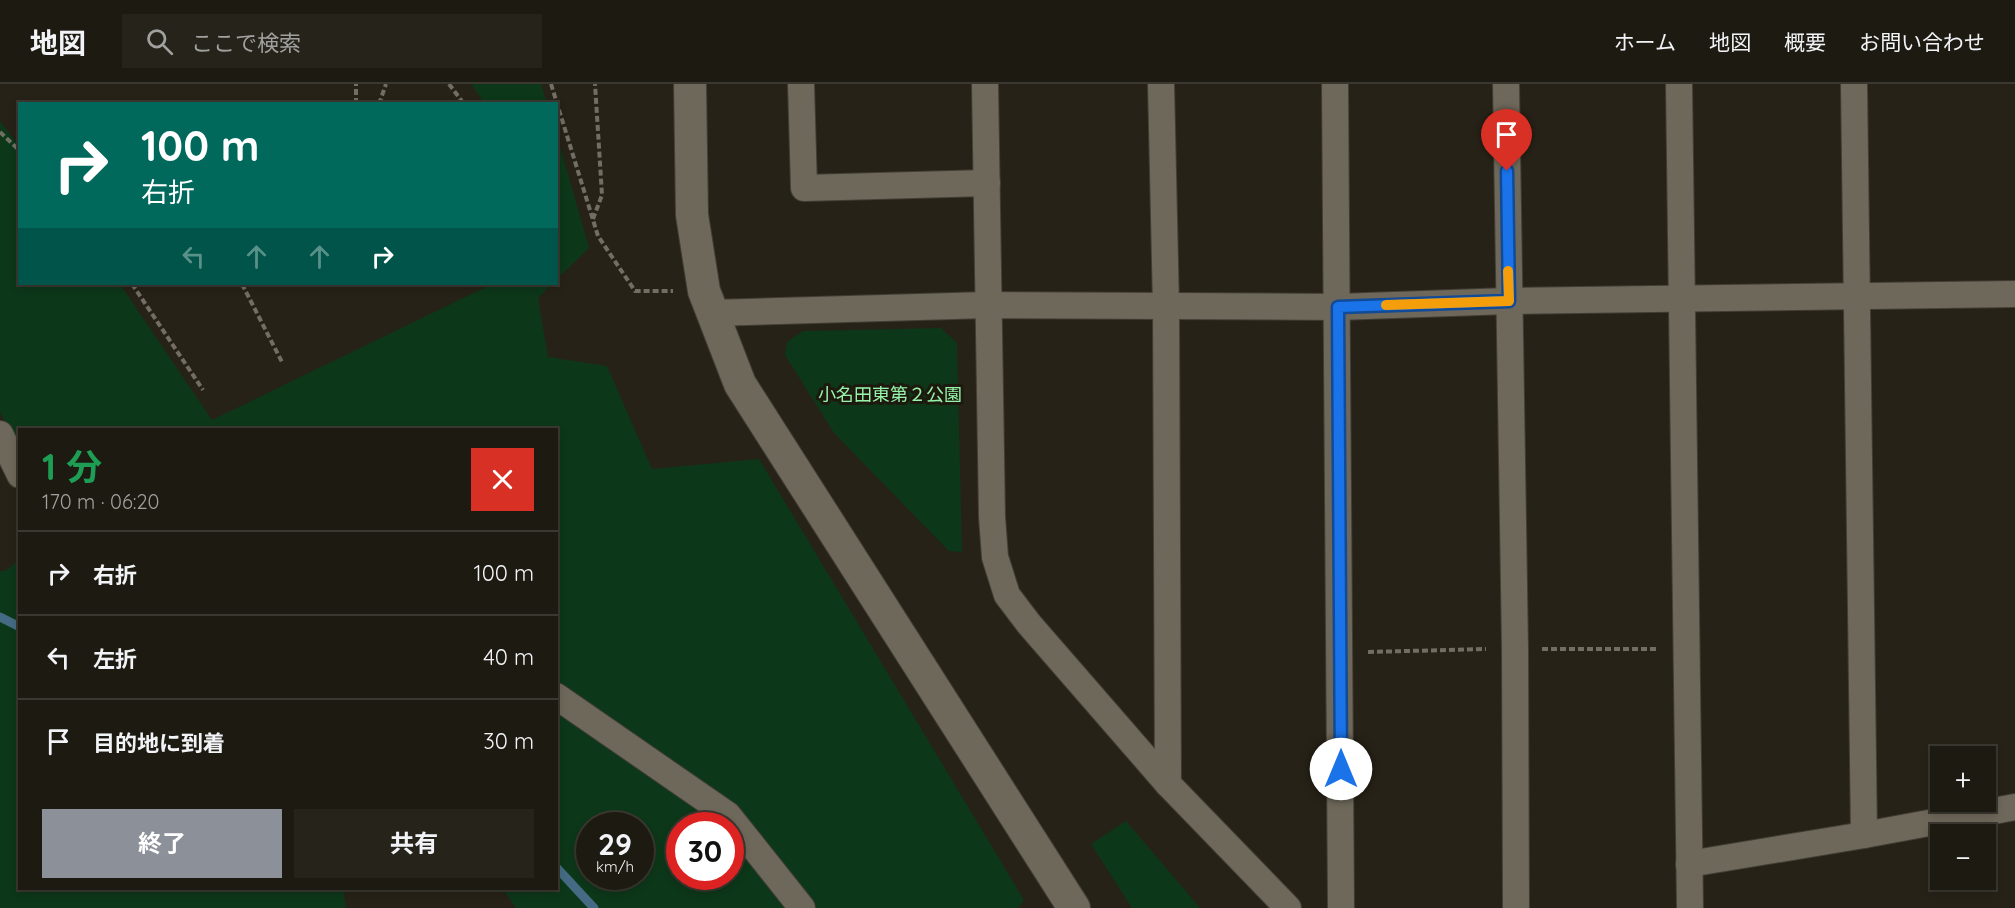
<!DOCTYPE html>
<html lang="ja">
<meta charset="utf-8">
<style>
:root{--surface:#1d1a11;--page:#25231a;--text:#f1f3f6;--muted:#a0a19f;--line:#3b3831;--accent:#8c9099}
body{margin:0;font-family:Quicksand,"Noto Sans JP",sans-serif;background:var(--page);color:var(--text);height:100vh;display:flex;flex-direction:column;font-size:22px;white-space:nowrap}
*{box-sizing:border-box;margin:0}
p{font-size:20px;color:var(--muted)}
.icon{flex:none;width:33px;height:33px;fill:none;stroke:currentColor;stroke-width:2;stroke-linecap:round;stroke-linejoin:round}
.map{position:relative;flex:1;overflow:hidden}
.sheet{position:absolute;left:18px;top:344px;width:540px;height:462px;display:flex;flex-direction:column;background:var(--surface);border-radius:0px;box-shadow:0 3px 9px #0003,0 0 0 2px var(--line)}
.sheet>*{flex:none}
.banner{position:absolute;left:18px;top:18px;width:540px;height:183px;border-radius:0px;box-shadow:0 3px 9px #0003,0 0 0 2px var(--line);background:#00695c;color:#fff;overflow:hidden}
.fabs{position:absolute;left:1930px;top:662px;display:grid;gap:12px}
.fabs a{display:grid;place-items:center;width:66px;height:66px;border-radius:0px;background:var(--surface);box-shadow:0 3px 9px #0003,0 0 0 2px var(--line);font-size:30px}
.speed{position:absolute;left:576px;top:728px;display:flex;gap:12px;font-size:30px;font-weight:700;text-align:center}
.speed>*{display:grid;place-content:center;width:78px;height:78px;border-radius:50%;background:var(--surface);box-shadow:0 3px 9px #0003,0 0 0 2px var(--line);line-height:1}
.speed small{font-size:15px;font-weight:400}
.speed .limit{border:9px solid #d22;background:#fff;color:#111}
.pin{position:absolute;display:grid;place-items:center;width:51px;height:51px;color:#fff;margin:-62px -26px;border-radius:50% 50% 50% 0;rotate:-45deg;box-shadow:0 0 6px #0007}
.pin .icon{rotate:45deg}
.me{position:absolute;width:66px;margin:-33px;rotate:0deg;stroke-linejoin:round;filter:drop-shadow(0 0 4px #0008)}
.turn{display:flex;align-items:center;gap:21px;height:126px;padding:0 24px;font-size:27px}
.turn .icon{width:78px;height:78px;stroke-width:2.5}
.turn b{display:block;font-size:42px;line-height:51px}
.lanes{display:flex;align-items:center;height:57px;padding:0 24px;background:#0003;justify-content:center;gap:30px;direction:ltr}
.lanes .off{opacity:.35}
.round{display:grid;place-items:center;flex:none;width:63px;height:63px;border-radius:0px;background:var(--page)}
.head{display:flex;align-items:center;justify-content:space-between;height:102px;padding:0 24px}
h1{font-size:36px;font-weight:700;line-height:45px;color:#1e9e55}
.button{display:flex;gap:12px;margin-top:auto;padding:12px 24px}
.button a{flex:1;height:69px;border-radius:0px;background:var(--accent);color:#fff;font-size:24px;font-weight:700;line-height:69px;text-align:center}
.button a+a{background:var(--page);color:var(--text)}
ul{padding:0;list-style:none}
li{display:flex;align-items:center;gap:18px;height:84px;padding:0 24px;border-top:2px solid var(--line)}
li div{flex:1}
li b{display:block;font-size:22px}
li em{font-style:normal}
header{display:flex;align-items:center;gap:36px;box-sizing:border-box;height:84px;padding:0 30px;background:var(--surface);border-bottom:2px solid var(--line)}
header strong{font-size:28px}
nav{display:flex;gap:33px;margin-inline-start:auto;font-size:21px}
.search{width:420px;height:54px;background:var(--page);display:flex;align-items:center;gap:15px;box-sizing:border-box;padding:0 21px;border-radius:0px;color:var(--muted);font-size:22px}
.map>svg:first-child{display:block}
</style>
<header>
<strong>地図</strong>
<div class="search"><svg class="icon" aria-label="search" viewBox="0 0 24 24"><circle cx="10" cy="10" r="6"/><path d="M15 15l6 6"/></svg>ここで検索</div>
<nav><a>ホーム</a><a>地図</a><a>概要</a><a>お問い合わせ</a></nav>
</header>
<div class="map">
<svg width="2015" height="824" viewBox="0 0 2015 824">
<rect width="100%" height="100%" fill="#272217"/>
<g fill="#0d3719" fill-rule="evenodd">
<polygon points="471,0 541,0 547,19 482,19 481,14"/>
<path d="M0 37 19 62 20 200H120L212 336 492 200H552L538 214 548 273 607 282 652 385 759 375 1024 816 1018 824H516L502 804H556V345H20L19 362 0 329ZM590 741H640V792H590ZM680 741H730V792H680Z"/>
<polygon points="557,52 589,164 557,195 556,195"/>
<polygon points="941,244 957,259 962,468 949,467 834,349 785,271 787,258 803,247"/>
<polygon points="19,476 20,804 343,804 346,824 0,824 0,487 5,487"/>
<polygon points="1126,737 1200,824 1132,824 1091,760"/>
</g>
<g fill="none" stroke-linecap="round" stroke-linejoin="round">
<g stroke="#446b83" stroke-width="9">
<polyline points="0,533 20,543"/>
<polyline points="556,783 594,824"/>
</g>
<defs>
<g id="minor">
<polyline points="801,0 804,104 987,99"/>
<polyline points="985,0 992,433 995,473 1007,511 1029,540 1168,700 1288,824"/>
<polyline points="1161,0 1166,222 1168,700"/>
<polyline points="1335,0 1341,824"/>
<polyline points="1506,0 1515,565 1516,824"/>
<polyline points="1679,0 1690,824"/>
<polyline points="1854,0 1864,751"/>
<polyline points="712,229 988,221 1338,223 1508,217 2015,210"/>
<polyline points="0,350 20,391"/>
<polyline points="556,612 728,731 802,824"/>
<polyline points="1689,780 1864,751 2015,723"/>
</g>
<polyline id="tertiary" points="690,0 692,131 704,207 740,300 1074,824"/>
</defs>
<use href="#minor" stroke="#423e36" stroke-width="28"/>
<use href="#tertiary" stroke="#423e36" stroke-width="34"/>
<g stroke="#726e64" stroke-width="4" stroke-dasharray="6 3" stroke-linecap="butt">
<polyline points="449,0 464,20"/>
<polyline points="551,0 598,152 635,207 673,207"/>
<polyline points="356,20 356,0"/>
<polyline points="379,20 386,0"/>
<polyline points="0,48 20,67"/>
<polyline points="593,135 602,111 595,0"/>
<polyline points="132,200 203,306"/>
<polyline points="242,200 282,278"/>
<polyline points="1542,565 1657,565"/>
<polyline points="1368,568 1486,565"/>
</g>
<use href="#minor" stroke="#6e685a" stroke-width="26"/>
<use href="#tertiary" stroke="#6e685a" stroke-width="32"/>
</g>
<g fill="none" stroke-linecap="round" stroke-linejoin="round">
<defs>
<polyline id="route" points="1341,685 1338,223 1509,217 1507,87"/>
</defs>
<use href="#route" stroke="#114b97" stroke-width="15"/>
<use href="#route" stroke="#1a73e8" stroke-width="10"/>
<polyline stroke="#f59e0b" stroke-width="10" points="1386,221 1509,217 1508,187"/>
</g>
<g text-anchor="middle" stroke-width="6" stroke-linejoin="round" paint-order="stroke">
<g font-size="18" fill="#95f4a9" stroke="#1e190e">
<text x="890" y="317">小名田東第２公園</text>
</g>
</g>
</svg>
<div class="fabs">
<a>+</a>
<a>−</a>
</div>
<div class="speed"><div>29<small>km/h</small></div><div class="limit">30</div></div>
<div class="pin" style="left:1507px;top:87px;background:#d93025"><svg class="icon" aria-label="arrive" viewBox="0 0 24 24"><path d="M6 21V4h12l-3 4 3 4H6"/></svg></div>
<svg class="me" style="left:1341px;top:685px" viewBox="-20 -20 40 40"><circle r="19" fill="#fff"/><path d="M0-13L10 11 0 6-10 11z" fill="#1a73e8"/></svg>
<div class="banner">
<div class="turn"><svg class="icon" aria-label="right" viewBox="0 0 24 24"><path d="M7 20v-9h11M14 6l5 5-5 5"/></svg><div><b>100 m</b>右折</div></div>
<div class="lanes"><svg class="icon off" aria-label="left" viewBox="0 0 24 24"><path d="M17 20v-9H6M10 6l-5 5 5 5"/></svg><svg class="icon off" aria-label="ahead" viewBox="0 0 24 24"><path d="M12 20V5M6 11l6-6 6 6"/></svg><svg class="icon off" aria-label="ahead" viewBox="0 0 24 24"><path d="M12 20V5M6 11l6-6 6 6"/></svg><svg class="icon" aria-label="right" viewBox="0 0 24 24"><path d="M7 20v-9h11M14 6l5 5-5 5"/></svg></div>
</div>
<section class="sheet">
<div class="head"><div><h1>1 分</h1><p>170 m · 06:20</p></div><a class="round" style="background:#d93025;color:#fff"><svg class="icon" aria-label="close" viewBox="0 0 24 24"><path d="M6 6l12 12M18 6L6 18"/></svg></a></div>
<ul>
<li><svg class="icon" aria-label="right" viewBox="0 0 24 24"><path d="M7 20v-9h11M14 6l5 5-5 5"/></svg><div><b>右折</b></div><em>100 m</em></li>
<li><svg class="icon" aria-label="left" viewBox="0 0 24 24"><path d="M17 20v-9H6M10 6l-5 5 5 5"/></svg><div><b>左折</b></div><em>40 m</em></li>
<li><svg class="icon" aria-label="arrive" viewBox="0 0 24 24"><path d="M6 21V4h12l-3 4 3 4H6"/></svg><div><b>目的地に到着</b></div><em>30 m</em></li>
</ul>
<div class="button"><a>終了</a><a>共有</a></div>
</section>
</div>
